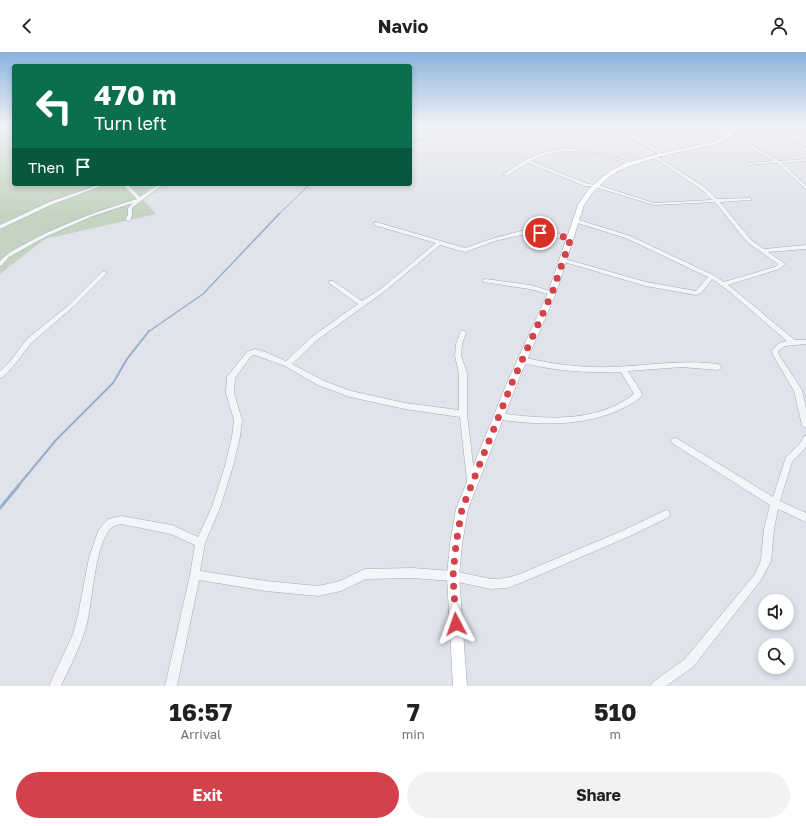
<!DOCTYPE html>
<style>
:root{--surface:#fff;--page:#f2f2f2;--text:#222;--muted:#767676;--accent:#d3414a}
body{margin:0;font-family:"Golos Text",sans-serif;background:var(--page);color:var(--text);height:100vh;display:flex;flex-direction:column;font-size:15px;white-space:nowrap}
*{box-sizing:border-box;margin:0}
p{font-size:13px;color:var(--muted)}
.icon{flex:none;width:22px;height:22px;fill:none;stroke:currentColor;stroke-width:2;stroke-linecap:round;stroke-linejoin:round}
.map{position:relative;height:634px;overflow:hidden}
.sheet{display:flex;flex-direction:column;background:var(--surface);flex:1}
.sheet>*{flex:none}
.top-card{position:absolute;left:12px;top:12px;width:400px;height:122px;border-radius:4px;box-shadow:0 2px 6px #0003;background:#0b6e4f;color:#fff;overflow:hidden}
.buttons{position:absolute;left:758px;top:542px;display:grid;gap:8px}
.buttons a{display:grid;place-items:center;width:36px;height:36px;border-radius:50%;background:var(--surface);box-shadow:0 2px 6px #0003;font-size:20px}
.pin{position:absolute;display:grid;place-items:center;width:34px;height:34px;color:#fff;margin:-17px;border:2px solid #fff;border-radius:50%;box-shadow:0 1px 4px #0007}
.me{position:absolute;width:44px;margin:-22px;rotate:356deg;stroke-linejoin:round;filter:drop-shadow(0 0 3px #0008)}
.turn{display:flex;align-items:center;gap:14px;height:84px;padding:0 16px;font-size:18px}
.turn .icon{width:52px;height:52px;stroke-width:2.5}
.turn b{display:block;font-size:28px;line-height:34px}
.then{display:flex;align-items:center;height:38px;padding:0 16px;background:#0003;gap:8px;font-size:15px}
.eta{display:flex;justify-content:space-evenly;align-items:center;height:68px;text-align:center}
.eta b{font-size:24px;font-weight:700;line-height:28px}
.action{display:flex;gap:8px;margin-top:auto;padding:8px 16px}
.action a{flex:1;height:46px;border-radius:24px;background:var(--accent);color:#fff;font-size:16px;font-weight:700;line-height:46px;text-align:center}
.action a+a{background:var(--page);color:var(--text)}
header{display:flex;justify-content:space-between;align-items:center;height:52px;padding:0 16px;background:var(--surface);font-size:18px;font-weight:700}
.map>svg:first-child{display:block}
</style>
<header><svg class="icon" aria-label="back" viewBox="0 0 24 24"><path d="M15 5l-7 7 7 7"/></svg>Navio<svg class="icon" aria-label="person" viewBox="0 0 24 24"><circle cx="12" cy="8" r="4"/><path d="M4 21q1-7 8-7t8 7"/></svg></header>
<div class="map">
<svg width="806" height="634" viewBox="0 0 806 634">
<rect width="100%" height="100%" fill="#e0e3ea"/>
<polygon fill="#c4d4c1" points="0,73 14,73 14,132 157,132 140,144 156,162 45,187 0,222"/>
<g fill="none" stroke-linecap="round" stroke-linejoin="round">
<g stroke="#9aaecb" stroke-width="1">
<polyline points="410,91 420,88 437,73"/>
<polyline points="278,163 310,132"/>
</g>
<polyline stroke="#9aaecb" stroke-width="1.5" points="148,280 203,242 279,162"/>
<polyline stroke="#9aaecb" stroke-width="2" points="18,434 56,388 113,331 127,307 149,279"/>
<polyline stroke="#9aaecb" stroke-width="3" points="0,456 19,433"/>
<defs>
<g id="minor">
<polygon points="612,73 617,73 665,103 662,104"/>
<polygon points="705,73 710,73 728,83 728,81 730,81 779,109 806,107 806,109 782,111 806,134 806,137 777,111 747,113 747,112 749,111 774,109 729,83 728,85 726,85"/>
<polygon points="766,73 771,73 806,91 806,94"/>
<path d="M568 96 601 102 633 111 631 112C594 102 568 90 531 109L588 132 598 133 654 151 712 148 702 138 653 105 656 104 706 136 717 147 751 146V148H749L720 150 751 188 764 197 806 193V197L768 200 784 211V213L779 217 728 233 795 288H806V292L785 294 778 299 779 303 802 338 806 357V376L803 375 802 373 794 339 773 303 772 298 779 291 787 289 729 239 712 227 701 241 696 243 646 234 561 209 560 208 561 207H565L646 230 696 239 708 225 626 186 574 170 573 169 576 167 630 184 713 223 724 230 775 215 778 212 747 190 715 150 654 153 595 135 585 134 528 111 507 124 503 123C520 108 545 97 568 96Z"/>
<polygon points="101,132 107,132 53,152 0,177 0,173 49,150"/>
<path d="M122 132H127L140 145 159 132H164L142 148 132 156V163L130 169 125 168 128 163V156L133 151 93 164 45 185 9 205 2 213 0 214V209C7 201 16 197 25 192 61 172 98 159 137 147Z"/>
<path d="M376 170 465 196 491 187 521 179H540L571 184 574 186 571 188 540 183H521L495 189 465 200 440 193 386 238 317 288 292 312 324 329 351 339 405 351 459 358V321L455 304 456 292 460 281 461 279H465L466 281 462 292 461 304 467 321V362L475 429 474 432 471 433 468 432 467 429 460 365 405 357 350 345 318 333 285 314 255 303 251 304 235 326 234 341 242 368 240 385 233 414 220 456 205 491 200 519 266 529 318 534 340 529 365 517 412 516 453 519 491 527 507 526 520 522 624 478 666 458 669 459 670 462 669 465 630 484 523 530 507 536 491 537 453 529 412 526 366 527 341 539 318 544 266 539 199 528 177 634H165L190 523 195 493 171 482 121 472C117 473 113 474 110 477 94 496 93 550 86 575 80 595 70 615 61 634H49L73 582 78 563 89 506 98 479 104 471 109 467 121 464 172 473 198 485 212 455 225 414 232 385 234 368 226 341 227 325 247 300 255 297 265 300 286 309 313 284 358 252 329 231V229H333L362 249 382 236 436 191 374 173V171Z"/>
<polygon points="104,219 106,220 106,222 73,255 31,291 16,311 3,325 0,326 0,319 12,307 27,287 69,253 102,220"/>
<polygon points="485,227 530,233 554,240 555,241 552,243 530,237 483,230 483,228"/>
<path d="M522 305C551 312 581 316 611 315 647 314 682 307 718 312L720 313 721 315 720 317 718 318 682 315 628 319 641 340 642 343 641 345C634 351 627 354 619 358 588 372 554 373 520 370 512 369 503 369 495 366L494 364 495 362 498 361C542 367 596 372 634 342L621 320C587 321 552 319 520 310L519 308 520 306Z"/>
<polygon points="806,384 806,395 792,410 780,449 806,461 806,470 778,457 774,477 771,509 761,528 693,615 666,634 651,634 653,630 685,607 755,522 761,508 764,477 770,453 672,391 671,389 672,387 675,386 678,387 773,445 786,405 801,390 803,385"/>
</g>
<polygon id="major" points="734,73 739,73 728,86 720,91 658,105 630,114 616,120 604,129 593,140 584,153 556,241 517,331 468,457 462,492 459,524 467,634 453,634 447,524 450,492 456,457 507,331 548,241 578,153 588,138 600,127 612,118 626,111 658,102 712,90 722,85"/>
</defs>
<use href="#minor" stroke="#a5a9b4" stroke-width="1"/>
<use href="#major" stroke="#9fa6b6" stroke-width="1"/>
<use href="#minor" fill="#f3f5f8" fill-rule="evenodd"/>
<use href="#major" fill="#fff" fill-rule="evenodd"/>
</g>
<linearGradient id="sky" x2="0" y2="1"><stop stop-color="#89b2dc"/><stop offset="0.45" stop-color="#f1f2f6"/><stop offset="1" stop-color="#f1f2f6" stop-opacity="0"/></linearGradient>
<rect width="806" height="162" fill="url(#sky)"/>
<g fill="none" stroke-linecap="round" stroke-linejoin="round">
<polyline stroke="#d3414a" stroke-width="7" stroke-dasharray="0 12.6" points="456,572 453,524 456,492 462,457 512,331 552,241 571,186 540,181"/>
</g>
</svg>
<div class="buttons">
<a><svg class="icon" aria-label="sound" viewBox="0 0 24 24"><path d="M4 9h4l5-4v14l-5-4H4zM17 9q2 3 0 6"/></svg></a>
<a><svg class="icon" aria-label="search" viewBox="0 0 24 24"><circle cx="10" cy="10" r="6"/><path d="M15 15l6 6"/></svg></a>
</div>
<div class="pin" style="left:540px;top:181px;background:#d93025"><svg class="icon" aria-label="arrive" viewBox="0 0 24 24"><path d="M6 21V4h12l-3 4 3 4H6"/></svg></div>
<svg class="me" style="left:456px;top:572px" viewBox="-20 -20 40 40"><path d="M0-17L14 15 0 8-14 15z" fill="#d3414a" stroke="#fff" stroke-width="4"/></svg>
<div class="top-card">
<div class="turn"><svg class="icon" aria-label="left" viewBox="0 0 24 24"><path d="M17 20v-9H6M10 6l-5 5 5 5"/></svg><div><b>470 m</b>Turn left</div></div>
<div class="then">Then<svg class="icon" aria-label="arrive" viewBox="0 0 24 24"><path d="M6 21V4h12l-3 4 3 4H6"/></svg></div>
</div>
</div>
<section class="sheet">
<div class="eta">
<div><b>16:57</b><p>Arrival</p></div>
<div><b>7</b><p>min</p></div>
<div><b>510</b><p>m</p></div>
</div>
<div class="action"><a>Exit</a><a>Share</a></div>
</section>
